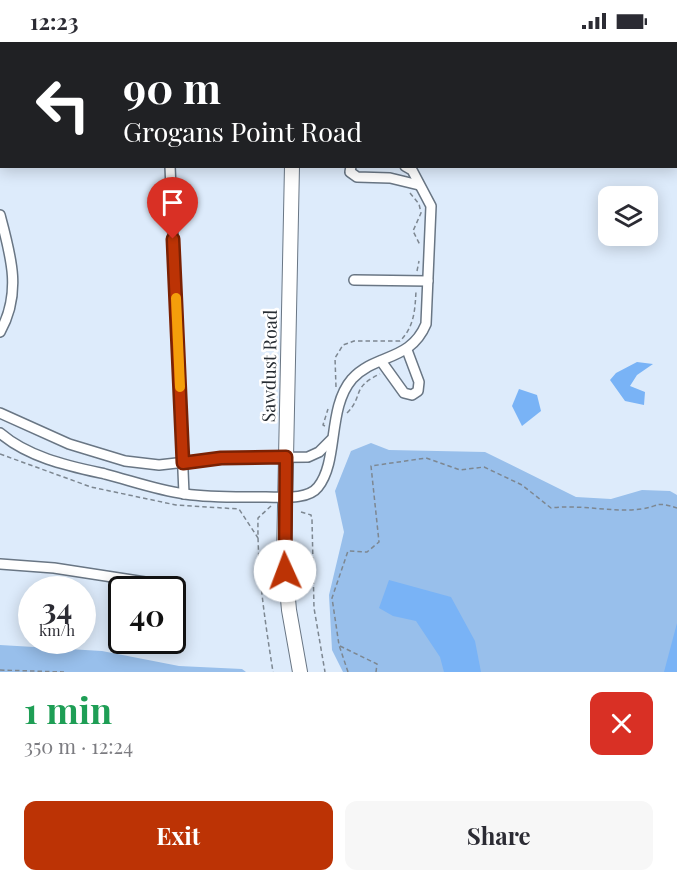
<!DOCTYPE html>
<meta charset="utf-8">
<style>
:root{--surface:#fff;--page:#f7f7f7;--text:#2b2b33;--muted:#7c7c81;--accent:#bc3305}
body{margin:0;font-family:"Playfair Display",serif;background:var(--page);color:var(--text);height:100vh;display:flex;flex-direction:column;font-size:22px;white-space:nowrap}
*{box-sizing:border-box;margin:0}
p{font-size:20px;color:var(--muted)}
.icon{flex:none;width:33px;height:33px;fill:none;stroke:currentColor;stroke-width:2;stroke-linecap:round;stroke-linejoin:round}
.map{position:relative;height:630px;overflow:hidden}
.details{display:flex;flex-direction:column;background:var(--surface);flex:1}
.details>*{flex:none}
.guide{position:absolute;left:0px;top:0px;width:678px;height:126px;box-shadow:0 3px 15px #0003;background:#202124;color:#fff;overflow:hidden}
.buttons{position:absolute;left:598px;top:144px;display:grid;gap:12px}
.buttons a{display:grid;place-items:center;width:60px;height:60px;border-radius:12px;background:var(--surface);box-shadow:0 3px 15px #0003;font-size:30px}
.speed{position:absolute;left:18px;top:534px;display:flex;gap:12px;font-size:30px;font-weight:700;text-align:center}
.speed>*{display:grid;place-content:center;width:78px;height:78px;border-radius:50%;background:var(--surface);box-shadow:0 3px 15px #0003;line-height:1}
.speed small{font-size:15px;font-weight:400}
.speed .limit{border:3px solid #111;border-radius:9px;background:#fff;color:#111}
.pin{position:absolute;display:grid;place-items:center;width:51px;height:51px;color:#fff;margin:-62px -26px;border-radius:50% 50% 50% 0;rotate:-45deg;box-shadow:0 0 6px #0007}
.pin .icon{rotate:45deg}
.me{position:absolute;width:66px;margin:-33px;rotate:358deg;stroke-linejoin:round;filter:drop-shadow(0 0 4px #0008)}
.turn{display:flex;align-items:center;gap:21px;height:126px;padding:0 24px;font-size:27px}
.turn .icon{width:78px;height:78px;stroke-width:2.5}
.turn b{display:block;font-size:42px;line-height:51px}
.round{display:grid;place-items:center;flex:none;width:63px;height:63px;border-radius:12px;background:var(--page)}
.overview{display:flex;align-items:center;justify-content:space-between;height:102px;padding:0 24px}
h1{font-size:36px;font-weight:700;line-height:45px;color:#1e9e55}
.button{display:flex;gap:12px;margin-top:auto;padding:12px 24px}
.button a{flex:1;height:69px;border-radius:12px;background:var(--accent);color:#fff;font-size:24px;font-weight:700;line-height:69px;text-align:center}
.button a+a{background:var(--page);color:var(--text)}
.status{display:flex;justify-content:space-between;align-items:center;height:42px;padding:0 30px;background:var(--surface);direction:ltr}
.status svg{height:16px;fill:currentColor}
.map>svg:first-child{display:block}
</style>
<div class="status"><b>12:23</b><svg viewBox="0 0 49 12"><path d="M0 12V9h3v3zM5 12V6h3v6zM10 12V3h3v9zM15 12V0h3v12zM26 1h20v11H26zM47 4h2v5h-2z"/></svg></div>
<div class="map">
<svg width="677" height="630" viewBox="0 0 677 630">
<rect width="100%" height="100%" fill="#ddebfb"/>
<g fill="#98bfeb">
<polygon points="371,401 389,408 485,410 576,455 611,457 642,448 670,449 677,453 677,630 343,630 332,608 329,553 344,490 335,449 351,409"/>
<polygon points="0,603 102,609 179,624 242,627 246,630 0,630"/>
</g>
<g fill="#79b3f6">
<polygon points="637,320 653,322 637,333 630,344 645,350 644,363 625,359 610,338 616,331"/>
<polygon points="519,347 537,353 541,369 522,384 512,364"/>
<polygon points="389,538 451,555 475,599 481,630 444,630 440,615 416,579 393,574 379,566"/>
<polygon points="677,581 677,630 664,630"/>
</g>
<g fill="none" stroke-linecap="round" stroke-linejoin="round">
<defs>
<polyline id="lane" points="351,0 353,2"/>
<g id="street">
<polyline points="177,2 177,0"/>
<polyline points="676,56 677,56"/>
<polyline points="170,124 184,452"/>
<polyline points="351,124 350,130 357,135 390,136 419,143"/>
<path d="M0 173C11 214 22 251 0 290"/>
<polyline points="354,238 428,239"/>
<polyline points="381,319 404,351 412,353 418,349 419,340 407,308"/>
<polyline points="0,371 69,402 125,419 159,423 221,416 308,415 319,410 331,398"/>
<path d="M0 391C29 416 69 424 105 432 132 439 157 448 185 452 212 456 239 455 266 455 282 455 308 458 318 445 339 419 327 366 352 337 376 311 410 320 426 282L431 164 412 128 405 124"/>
<polyline points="0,522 54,526 158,542"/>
</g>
<g id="secondary">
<polyline points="294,2 295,0"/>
<polyline points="292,124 284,513 289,568 300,630"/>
</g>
</defs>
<use href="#lane" stroke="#697684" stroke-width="8"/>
<use href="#street" stroke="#697684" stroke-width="12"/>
<use href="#secondary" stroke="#697684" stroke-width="16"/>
<g stroke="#7d8791" stroke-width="1.5" stroke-dasharray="4.5 3" stroke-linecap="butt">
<polyline points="410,151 419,162 421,171 413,189 420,203"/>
<polyline points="417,229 419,219"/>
<path d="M336 345 335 316 343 303 354 299H400C414 285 415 269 416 249"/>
<path d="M347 371C364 354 351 345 380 332"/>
<polyline points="325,384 323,383 328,367"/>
<polyline points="0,412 91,445 176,463 239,467 258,496"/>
<path d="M271 464 258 476C257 528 265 579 273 630"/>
<polyline points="301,470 311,473 312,478 314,566 325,630"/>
<polyline points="340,604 377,622 376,630"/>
<polyline points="0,628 64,630"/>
<path d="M348 630 339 603 332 556 348 509 367 510 379 500 371 424 426 416 460 428 484 425 522 443 551 466C582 462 612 471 641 467 661 464 654 459 677 466"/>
</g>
<use href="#lane" stroke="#fff" stroke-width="4.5"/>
<use href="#street" stroke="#fff" stroke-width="9"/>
<use href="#secondary" stroke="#fff" stroke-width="14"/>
</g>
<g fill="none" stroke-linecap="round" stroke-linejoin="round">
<defs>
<polyline id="route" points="173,197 183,421 221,416 286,415 285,529"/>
</defs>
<use href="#route" stroke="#7a2103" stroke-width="15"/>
<use href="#route" stroke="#bc3305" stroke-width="10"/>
<polyline stroke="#f59e0b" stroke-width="10" points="176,256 180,345"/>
</g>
<g text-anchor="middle" stroke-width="5" stroke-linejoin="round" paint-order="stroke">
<g font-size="18" fill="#272d33" stroke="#fff">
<text transform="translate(270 324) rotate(-89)" y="6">Sawdust Road</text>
</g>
</g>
</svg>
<div class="buttons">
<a><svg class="icon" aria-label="layers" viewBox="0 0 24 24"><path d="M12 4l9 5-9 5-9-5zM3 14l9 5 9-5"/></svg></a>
</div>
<div class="speed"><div>34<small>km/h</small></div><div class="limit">40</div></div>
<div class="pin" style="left:173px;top:197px;background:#d93025"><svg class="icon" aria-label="arrive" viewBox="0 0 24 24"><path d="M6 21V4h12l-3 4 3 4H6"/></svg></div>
<svg class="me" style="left:285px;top:529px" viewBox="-20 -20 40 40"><circle r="19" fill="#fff"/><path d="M0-13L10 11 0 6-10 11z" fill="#bc3305"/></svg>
<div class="guide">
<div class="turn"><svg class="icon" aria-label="left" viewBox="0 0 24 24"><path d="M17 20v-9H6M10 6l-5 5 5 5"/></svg><div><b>90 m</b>Grogans Point Road</div></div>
</div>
</div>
<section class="details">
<div class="overview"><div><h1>1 min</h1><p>350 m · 12:24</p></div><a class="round" style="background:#d93025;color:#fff"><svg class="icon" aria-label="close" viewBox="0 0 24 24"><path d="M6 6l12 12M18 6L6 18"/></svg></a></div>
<div class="button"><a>Exit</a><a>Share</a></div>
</section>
